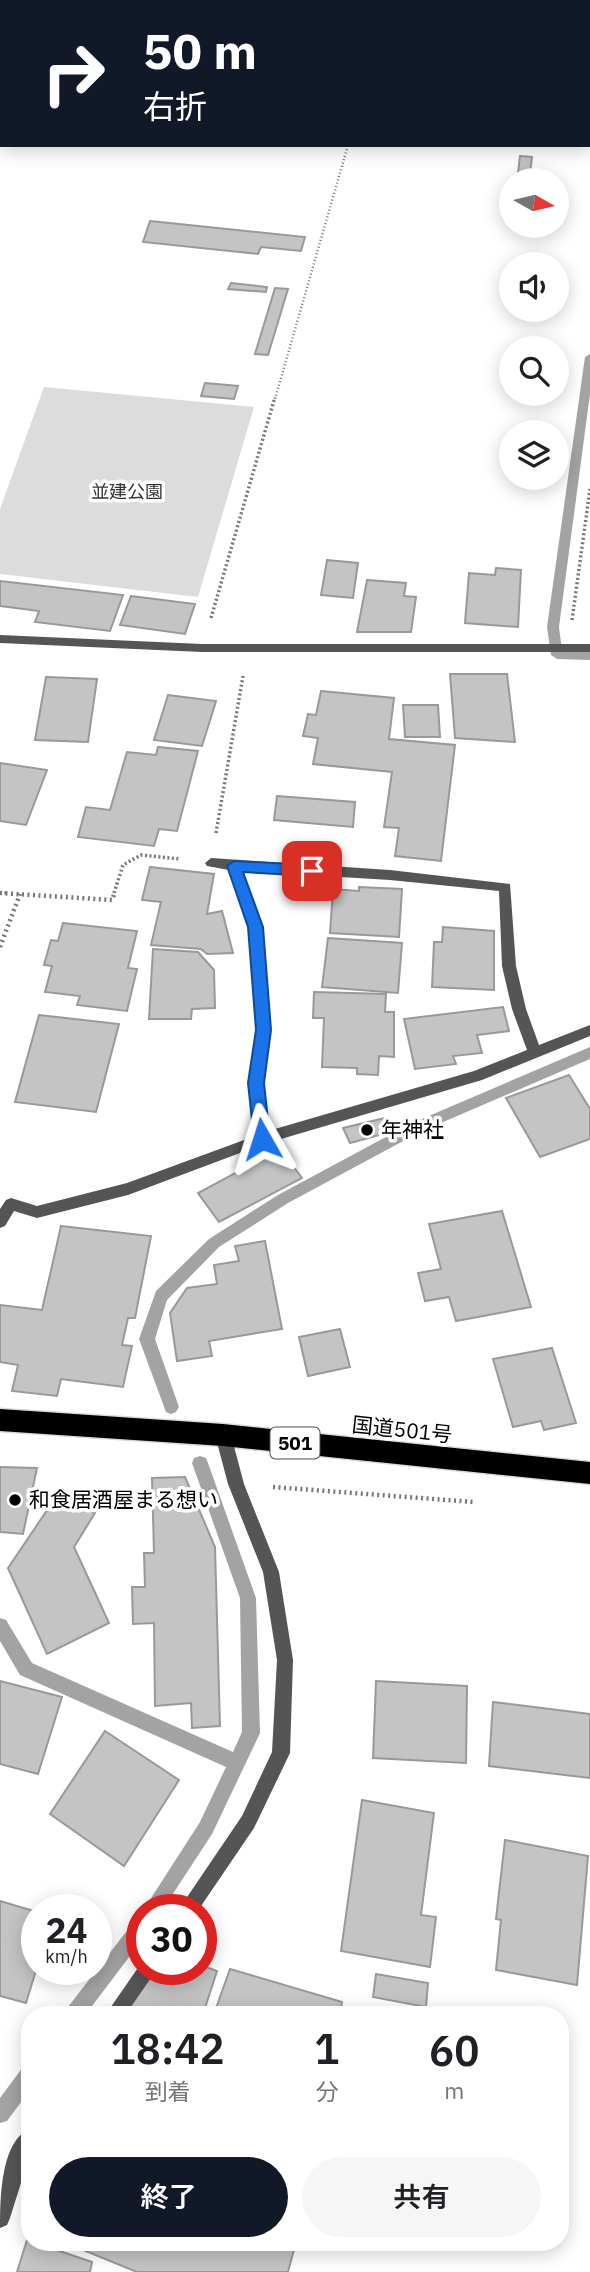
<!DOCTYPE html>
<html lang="ja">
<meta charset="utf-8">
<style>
:root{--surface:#fff;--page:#f6f6f6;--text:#202124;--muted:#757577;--accent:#111827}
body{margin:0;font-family:"IBM Plex Sans","Noto Sans JP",sans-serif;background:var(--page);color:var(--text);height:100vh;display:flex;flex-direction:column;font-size:26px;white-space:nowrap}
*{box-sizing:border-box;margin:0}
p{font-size:23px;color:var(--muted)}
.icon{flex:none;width:38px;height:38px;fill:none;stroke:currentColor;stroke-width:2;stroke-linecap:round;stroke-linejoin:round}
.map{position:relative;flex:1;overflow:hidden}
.side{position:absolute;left:21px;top:2006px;width:548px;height:245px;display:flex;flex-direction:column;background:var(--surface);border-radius:28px;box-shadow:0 4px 18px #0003}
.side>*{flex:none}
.banner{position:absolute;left:0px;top:0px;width:592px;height:147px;box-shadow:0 4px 18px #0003;background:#111827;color:#fff;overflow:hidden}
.needle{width:46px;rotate:98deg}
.fabs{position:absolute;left:499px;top:168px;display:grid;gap:14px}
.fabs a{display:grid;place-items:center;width:70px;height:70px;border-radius:50%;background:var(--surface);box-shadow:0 4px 18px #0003;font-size:35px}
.speed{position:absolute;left:21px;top:1894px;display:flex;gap:14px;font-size:35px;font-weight:700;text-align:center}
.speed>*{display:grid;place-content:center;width:91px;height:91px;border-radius:50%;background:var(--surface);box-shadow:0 4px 18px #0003;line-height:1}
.speed small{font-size:18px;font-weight:400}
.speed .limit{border:10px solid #d22;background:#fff;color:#111}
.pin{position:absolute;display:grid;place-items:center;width:60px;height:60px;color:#fff;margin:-30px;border-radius:14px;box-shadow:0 4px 10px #0006}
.me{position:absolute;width:77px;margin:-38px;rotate:354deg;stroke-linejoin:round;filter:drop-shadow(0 0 5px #0008)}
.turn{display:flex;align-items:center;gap:24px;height:147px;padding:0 28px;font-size:32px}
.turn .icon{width:91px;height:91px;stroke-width:2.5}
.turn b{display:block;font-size:49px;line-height:60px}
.eta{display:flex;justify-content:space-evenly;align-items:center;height:119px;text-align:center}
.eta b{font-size:42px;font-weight:600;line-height:49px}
.button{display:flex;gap:14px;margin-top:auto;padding:14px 28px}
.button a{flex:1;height:80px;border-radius:42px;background:var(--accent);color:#fff;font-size:28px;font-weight:600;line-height:80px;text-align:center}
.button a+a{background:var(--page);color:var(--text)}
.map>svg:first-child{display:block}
</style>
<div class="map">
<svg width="590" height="2272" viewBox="0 0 590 2272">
<rect width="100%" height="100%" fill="#fff"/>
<polygon fill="#dcdcdc" points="44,387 254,407 198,597 0,574 0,509"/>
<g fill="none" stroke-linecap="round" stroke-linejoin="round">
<g fill="#a3a3a3" fill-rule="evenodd">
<polygon points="590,354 590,394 559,627 562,651 590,652 590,660 557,659 551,655 547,627 585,357"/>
<polygon points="590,1047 590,1059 420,1132 288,1203 219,1247 167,1300 155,1339 179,1407 176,1412 171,1414 166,1412 139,1339 156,1291 209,1239 278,1195 410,1124"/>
<polygon points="200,1456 206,1458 208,1463 256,1598 260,1733 212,1834 163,1909 144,1909 200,1822 226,1767 20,1675 0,1641 0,1618 6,1620 32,1663 233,1752 242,1732 240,1598 192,1463 194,1458"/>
<polygon points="142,1916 142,1940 86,2014 66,2014 68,2007 136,1919"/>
<polygon points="30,2065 30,2090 7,2121 0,2123 0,2098 23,2067"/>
</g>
</g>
<g fill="#c4c4c4" stroke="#999" stroke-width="2">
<polygon points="520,156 532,157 530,174 518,173"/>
<polygon points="150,221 305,237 301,251 261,247 258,254 143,242"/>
<polygon points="231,283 267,287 266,292 228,289"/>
<polygon points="275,288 288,289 268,355 255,354"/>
<polygon points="205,383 238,386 234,399 201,396"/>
<polygon points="327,560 358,563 353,598 321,595"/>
<polygon points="496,568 521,570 518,627 465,623 469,573 495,575"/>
<polygon points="367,580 406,583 404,596 416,597 411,632 357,632"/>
<polygon points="0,581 123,595 110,631 35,622 39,611 0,606"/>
<polygon points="131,596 195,604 185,634 120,625"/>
<polygon points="450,674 507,674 515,742 455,738"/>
<polygon points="46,677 97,679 88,742 35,740"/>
<polygon points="321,691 394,698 389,739 455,745 441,861 395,856 399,828 384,827 392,772 313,764 318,738 303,736 308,714 316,715"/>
<polygon points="168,695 216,701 202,746 154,740"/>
<polygon points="403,705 438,705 440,737 405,737"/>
<polygon points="158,747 198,751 177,831 159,829 154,846 78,837 86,807 110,810 127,752 156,755"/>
<polygon points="0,763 47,770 26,825 0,821"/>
<polygon points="277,796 355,802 353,827 274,820"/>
<polygon points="150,867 214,874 207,914 222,911 233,953 207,954 201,949 151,945 161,902 142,900"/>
<polygon points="359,887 402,889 399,937 330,933 333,889 359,891"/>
<polygon points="63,923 137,931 128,968 137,969 127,1011 77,1005 80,996 45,992 52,966 44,965 51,940 58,941"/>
<polygon points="443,927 494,931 494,990 432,987 434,942 442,942"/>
<polygon points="328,938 402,943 398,993 322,987"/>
<polygon points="153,949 198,952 214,970 215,1008 192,1009 191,1019 149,1019"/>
<polygon points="314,992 386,994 385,1012 394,1012 394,1057 379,1056 378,1075 357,1074 357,1068 322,1067 324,1018 313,1018"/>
<polygon points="503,1007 509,1031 477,1035 482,1053 453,1056 456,1064 415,1069 404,1019"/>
<polygon points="39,1015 119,1024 96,1112 15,1102"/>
<polygon points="569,1075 590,1109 590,1139 540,1157 506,1098"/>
<polygon points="385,1118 390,1132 350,1143 343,1128"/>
<polygon points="280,1149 302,1178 219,1222 198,1193"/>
<polygon points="502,1211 531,1307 456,1321 449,1297 425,1301 418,1273 441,1269 429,1224"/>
<polygon points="61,1226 151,1236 135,1318 128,1318 122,1345 132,1346 123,1387 61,1379 57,1396 12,1391 18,1365 0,1362 0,1305 42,1310"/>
<polygon points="265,1241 282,1329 209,1341 212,1356 177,1361 170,1313 187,1288 217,1284 214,1265 239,1261 235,1246"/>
<polygon points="340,1329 350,1367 308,1376 299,1337"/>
<polygon points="552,1348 576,1423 544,1430 541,1421 513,1427 493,1359"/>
<polygon points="0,1467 37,1468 23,1534 0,1532"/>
<polygon points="185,1477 215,1547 220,1726 192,1728 191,1703 155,1706 154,1623 133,1624 132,1587 145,1587 144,1553 154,1553 152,1478"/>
<polygon points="58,1494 95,1513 74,1547 109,1623 47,1654 8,1568"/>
<polygon points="0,1681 62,1697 38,1774 0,1764"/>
<polygon points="376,1681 467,1686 466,1763 373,1758"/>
<polygon points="493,1702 590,1714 590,1778 489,1766"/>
<polygon points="105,1731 179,1780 124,1866 50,1814"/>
<polygon points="362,1800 434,1813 421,1915 436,1917 430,1967 341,1951"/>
<polygon points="505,1840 588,1856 577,1985 496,1970 501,1920 496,1919"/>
<polygon points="0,1901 37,1912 37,1967 26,2003 0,1996"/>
<polygon points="201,1965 217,1971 203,2014 121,2014 153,1969 201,1969"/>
<polygon points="230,1969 342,2002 340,2014 214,2014"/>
<polygon points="376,1974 428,1983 426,2007 373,1997"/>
<polygon points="27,2240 92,2262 90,2272 17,2272"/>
<polygon points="79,2242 296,2242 288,2272 137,2272 78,2248"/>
</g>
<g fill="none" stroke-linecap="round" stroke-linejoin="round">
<defs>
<polygon id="highway" points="0,1409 223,1424 590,1462 590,1484 223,1446 0,1431"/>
</defs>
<use href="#highway" stroke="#dbdbdb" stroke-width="3"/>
<polyline stroke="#777" stroke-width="2.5" stroke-dasharray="1 2.5" stroke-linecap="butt" points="275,399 348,145"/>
<g stroke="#777" stroke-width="3.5" stroke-dasharray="2 2.5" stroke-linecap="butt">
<polyline points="211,618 275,397"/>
<polyline points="572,620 590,489"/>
<polyline points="216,833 243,676"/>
<polyline points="0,893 6,893"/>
<polyline points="114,893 123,865 141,855 180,859"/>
</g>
<g stroke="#777" stroke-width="4.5" stroke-dasharray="2 3.5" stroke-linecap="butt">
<polyline points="0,893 112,900 115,892"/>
<polyline points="0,947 20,894"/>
<polyline points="273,1487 474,1502"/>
</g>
<g fill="#555" fill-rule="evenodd">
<polygon points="0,635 202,644 590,644 590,652 202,652 0,643"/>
<path d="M211 858 390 870 510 884 516 966 526 1009 539 1045 590 1025V1036L482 1080 264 1144 128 1195 37 1218 14 1211 5 1226 0 1228V1209L6 1200 11 1198 37 1206 127 1183 255 1136 249 1083 257 1030 250 927 229 870 207 866 205 863ZM242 871 390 880 499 891 502 966 512 1009 527 1050 474 1071 268 1131 263 1083 271 1030 262 927Z"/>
<polygon points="223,1428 228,1430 231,1435 244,1484 279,1572 293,1660 290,1753 254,1828 199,1909 179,1909 242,1816 272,1752 277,1660 263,1572 228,1484 215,1435 218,1430"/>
<polygon points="142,1962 142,1969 156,1969 153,1975 126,2014 106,2014"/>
<path d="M30 2129V2154L10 2218 7 2225 0 2228C0 2201 0 2141 30 2129Z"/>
</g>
<g fill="#222" fill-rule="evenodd">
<polygon points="30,0 38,0 29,2"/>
<polygon points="2,60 2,68 0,69 0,61"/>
</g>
<use href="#highway" fill="#000" fill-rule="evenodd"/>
</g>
<polygon fill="#1a73e8" stroke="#114b97" stroke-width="2" points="234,861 312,865 319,871 312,876 243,872 263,927 271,1030 264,1083 270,1139 268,1144 257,1144 254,1139 248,1083 256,1030 248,927 227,866"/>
<g fill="#000" stroke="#fff" stroke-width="2.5">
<circle cx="367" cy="1130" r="7"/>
<circle cx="15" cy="1500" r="7"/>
</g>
<g text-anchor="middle" stroke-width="7" stroke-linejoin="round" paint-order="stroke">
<g font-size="18" fill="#333" stroke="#fff">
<text x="127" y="498">並建公園</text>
</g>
<rect fill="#fff" stroke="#4c4c4c" stroke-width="2" x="270.5" y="1427.5" width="49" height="31" rx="5"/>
<g font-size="19" font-weight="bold" fill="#000">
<text x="295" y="1450">501</text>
</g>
<g font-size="21" fill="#000" stroke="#fff" text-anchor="start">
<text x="381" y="1137">年神社</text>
<text x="29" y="1507">和食居酒屋まる想い</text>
</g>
<g font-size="21" fill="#000" stroke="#fff">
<text transform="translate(402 1430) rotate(6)" y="7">国道501号</text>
</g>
</g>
</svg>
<div class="fabs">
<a><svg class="needle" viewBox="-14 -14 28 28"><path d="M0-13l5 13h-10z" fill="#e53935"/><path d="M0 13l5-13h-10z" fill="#757577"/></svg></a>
<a><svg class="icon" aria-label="sound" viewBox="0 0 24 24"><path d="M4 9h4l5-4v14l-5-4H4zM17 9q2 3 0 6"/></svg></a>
<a><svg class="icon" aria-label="search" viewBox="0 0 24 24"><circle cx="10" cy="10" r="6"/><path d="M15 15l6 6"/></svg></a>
<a><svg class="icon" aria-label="layers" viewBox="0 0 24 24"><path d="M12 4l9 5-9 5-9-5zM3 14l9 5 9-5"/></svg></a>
</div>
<div class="speed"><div>24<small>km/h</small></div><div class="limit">30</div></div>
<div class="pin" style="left:312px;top:871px;background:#d93025"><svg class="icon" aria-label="arrive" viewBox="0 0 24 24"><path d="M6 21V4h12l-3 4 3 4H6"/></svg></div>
<svg class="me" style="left:262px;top:1139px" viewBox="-20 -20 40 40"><path d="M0-17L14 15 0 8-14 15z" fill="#1a73e8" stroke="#fff" stroke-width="4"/></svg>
<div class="banner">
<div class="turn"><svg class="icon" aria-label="right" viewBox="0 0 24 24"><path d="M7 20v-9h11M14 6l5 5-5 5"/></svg><div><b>50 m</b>右折</div></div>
</div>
<section class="side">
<div class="eta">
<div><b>18:42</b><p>到着</p></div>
<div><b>1</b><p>分</p></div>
<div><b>60</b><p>m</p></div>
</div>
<div class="button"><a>終了</a><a>共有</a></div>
</section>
</div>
